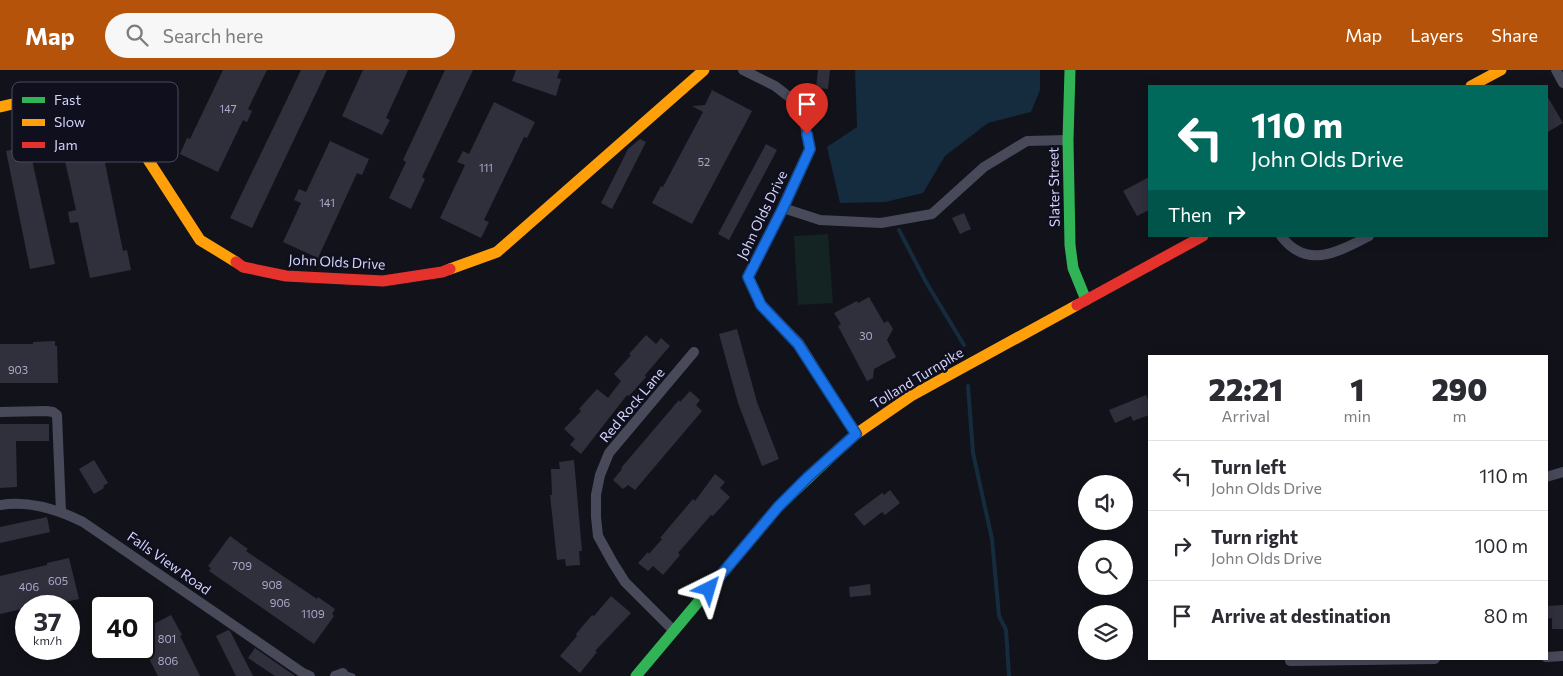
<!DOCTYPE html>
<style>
:root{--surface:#fff;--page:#f7f7f7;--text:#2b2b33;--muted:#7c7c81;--line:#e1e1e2;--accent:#b45309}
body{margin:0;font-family:Commissioner,sans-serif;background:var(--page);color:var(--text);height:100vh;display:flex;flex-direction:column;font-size:19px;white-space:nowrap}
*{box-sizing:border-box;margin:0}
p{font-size:16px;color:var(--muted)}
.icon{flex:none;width:28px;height:28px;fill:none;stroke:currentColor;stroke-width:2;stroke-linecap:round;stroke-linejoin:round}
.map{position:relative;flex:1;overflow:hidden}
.side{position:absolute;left:1148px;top:285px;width:400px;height:305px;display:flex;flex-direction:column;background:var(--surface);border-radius:0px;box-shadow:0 2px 12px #0003}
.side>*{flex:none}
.hud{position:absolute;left:1148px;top:15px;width:400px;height:152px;border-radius:0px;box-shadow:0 2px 12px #0003;background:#00695c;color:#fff;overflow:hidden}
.tools{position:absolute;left:1078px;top:405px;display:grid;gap:10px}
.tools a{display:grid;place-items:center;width:55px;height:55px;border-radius:50%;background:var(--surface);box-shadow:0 2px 12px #0003;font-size:25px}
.speed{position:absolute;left:15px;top:525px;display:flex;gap:10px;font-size:25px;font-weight:700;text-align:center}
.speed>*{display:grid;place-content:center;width:65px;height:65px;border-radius:50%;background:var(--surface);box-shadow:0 2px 12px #0003;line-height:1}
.speed small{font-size:12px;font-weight:400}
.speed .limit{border:2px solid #111;border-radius:8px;background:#fff;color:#111}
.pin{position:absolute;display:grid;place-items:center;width:42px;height:42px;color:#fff;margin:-51px -21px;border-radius:50% 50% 50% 0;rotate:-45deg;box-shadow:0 0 5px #0007}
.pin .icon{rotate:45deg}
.me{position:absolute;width:55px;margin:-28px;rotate:40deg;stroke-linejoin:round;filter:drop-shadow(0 0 4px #0008)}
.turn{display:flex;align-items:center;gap:18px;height:105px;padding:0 20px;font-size:22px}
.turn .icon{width:65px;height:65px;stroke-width:2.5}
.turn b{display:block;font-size:35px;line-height:42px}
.then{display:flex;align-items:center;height:48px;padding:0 20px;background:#0003;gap:10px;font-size:19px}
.eta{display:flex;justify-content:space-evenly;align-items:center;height:85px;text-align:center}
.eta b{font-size:30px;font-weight:800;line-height:35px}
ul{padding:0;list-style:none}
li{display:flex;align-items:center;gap:15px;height:70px;padding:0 20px;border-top:1px solid var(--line)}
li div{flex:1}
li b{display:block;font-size:19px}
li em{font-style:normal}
header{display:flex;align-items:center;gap:30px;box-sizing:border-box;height:70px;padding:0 25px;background:var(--accent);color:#fff}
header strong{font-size:24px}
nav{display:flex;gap:28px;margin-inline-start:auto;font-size:18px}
.search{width:350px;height:45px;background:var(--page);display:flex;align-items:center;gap:12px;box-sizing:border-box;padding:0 18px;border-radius:28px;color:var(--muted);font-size:19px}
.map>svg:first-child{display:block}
</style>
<header>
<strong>Map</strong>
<div class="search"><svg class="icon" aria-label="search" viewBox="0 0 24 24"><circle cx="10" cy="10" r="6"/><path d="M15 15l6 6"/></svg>Search here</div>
<nav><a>Map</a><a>Layers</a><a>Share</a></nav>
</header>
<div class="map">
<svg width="1563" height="606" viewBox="0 0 1563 606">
<rect width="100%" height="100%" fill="#12121a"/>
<polygon fill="#132423" points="828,164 833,233 798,235 794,166"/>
<polygon fill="#152b3e" points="855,0 1040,0 1040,20 1031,42 988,53 945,86 923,123 885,132 840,133 827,77 857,57"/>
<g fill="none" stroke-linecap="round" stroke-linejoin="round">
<g stroke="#152b3e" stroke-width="4">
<polyline points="899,160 926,212 964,275"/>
<polyline points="968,316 973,383 992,469 999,546 1006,560 1009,606"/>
</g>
</g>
<g fill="#30303d">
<polygon points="223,0 267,0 248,39 252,41 247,52 243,50 218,102 180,84 187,68 190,69"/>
<polygon points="301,0 327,0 252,158 230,148"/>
<polygon points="363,0 408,0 386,48 390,50 382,65 342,46"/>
<polygon points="445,0 473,0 422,107 425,109 411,139 389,128 406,92 403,90"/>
<polygon points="516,0 560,0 557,8 561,9 556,26 512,11"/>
<polygon points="818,0 830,0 828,19 816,18"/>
<polygon points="712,20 752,41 692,154 652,133 661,116 663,117 703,42 692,36 705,35"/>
<polygon points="1546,24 1563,53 1546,63"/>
<polygon points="494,32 535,52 527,68 524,67 484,150 489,152 481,168 440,148 465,95 457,92 463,81 469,84"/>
<polygon points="640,69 646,72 612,139 601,133 628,79"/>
<polygon points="330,71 369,89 362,105 357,103 318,188 283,172 301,133 294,130 299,119 306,122"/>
<polygon points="104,73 108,92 105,93 123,181 127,180 131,200 90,208 78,152 70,153 68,142 76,140 63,82"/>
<polygon points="766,74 777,80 729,170 718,164"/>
<polygon points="29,76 55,194 30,199 6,81"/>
<polygon points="1149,107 1149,140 1137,146 1123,121"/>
<polygon points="964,143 971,159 960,164 952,148"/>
<polygon points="869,227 884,253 888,251 893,259 887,270 896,287 874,299 873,308 867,311 838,256 841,254 834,243 857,231 858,233"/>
<polygon points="737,259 757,332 779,389 762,396 738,333 719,264"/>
<polygon points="646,265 656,274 661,268 670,276 645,305 646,307 629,326 627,325 581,384 570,375 575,369 564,359 581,341 579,339 597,319 608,328 621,311 614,304 631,285 629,284"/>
<polygon points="55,271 55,276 57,276 58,313 0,313 0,274 33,274 33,272"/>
<polygon points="690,321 700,330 696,335 702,341 635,420 628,415 623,419 613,410 622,399 621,398 679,330 680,332"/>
<polygon points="1146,325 1149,331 1149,345 1133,351 1131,346 1115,353 1109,340"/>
<polygon points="0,354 49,354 49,371 16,371 17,417 0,418"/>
<polygon points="94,390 108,413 103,416 104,418 94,424 79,399"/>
<polygon points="574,390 582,481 579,481 580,495 566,496 565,489 557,490 550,425 552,425 551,399 560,399 559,392"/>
<polygon points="715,404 725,412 720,418 730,427 713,446 711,445 678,483 680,485 663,505 653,496 648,501 638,493 648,482 649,484 662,469 660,468 693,429 695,431"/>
<polygon points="890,420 900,433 885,445 882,442 864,456 854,444 882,423 884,425"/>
<polygon points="47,447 50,462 0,473 0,457"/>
<polygon points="230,466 248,479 246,481 317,529 318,527 335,539 332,544 334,546 314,574 209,501 211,498 208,496"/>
<polygon points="69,488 79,529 48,536 26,536 26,538 0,544 0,506 47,495 47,493"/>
<polygon points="870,514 871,525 850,527 849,517"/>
<polygon points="611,526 631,543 595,581 597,582 580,603 560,586 577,566 576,564 592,545 594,546"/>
<polygon points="1563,535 1563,559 1552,559 1552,548 1546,549 1546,536"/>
<polygon points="171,545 182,565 180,566 200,606 158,606 144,579 144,559"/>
<polygon points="228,560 230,561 253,606 236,606 216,566"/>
<polygon points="255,578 295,606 275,606 248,588"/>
</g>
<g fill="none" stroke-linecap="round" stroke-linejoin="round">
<polyline stroke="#484a5a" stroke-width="5" points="344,603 353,606"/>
<g stroke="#484a5a" stroke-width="10">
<polyline points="743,0 775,16 801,36 810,79 783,138 748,207 761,235 799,273 856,364"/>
<polyline points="1556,0 1563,13"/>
<polyline points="783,138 820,150 881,153 932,144 984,97 1027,71 1068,70"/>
<path d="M1281 166C1307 200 1338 182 1369 166"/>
<polyline points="0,342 46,341 53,342 57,345 61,442"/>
<polyline points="1546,407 1563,402"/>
<path d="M0 435C29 430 57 439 83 452L303 603 310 606"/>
<polyline points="674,561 625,512 613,493 598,466 596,447 596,425 600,405 609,383 694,282"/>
<polyline points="1546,587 1563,586"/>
<polyline points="1290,591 1435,589"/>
<polyline points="335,606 343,603"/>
</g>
<g stroke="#30b455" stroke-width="11">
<polyline points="1070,0 1068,70 1070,175 1073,198 1086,230"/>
<polyline points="636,606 778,437 838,380"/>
</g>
<g stroke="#ff9f0a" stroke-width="11">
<polyline points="1471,16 1501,0"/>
<polyline points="0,37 30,30 89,37 145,85 200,170 236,192"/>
<polyline points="450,199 497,182 704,0"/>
<polyline points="838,380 856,364 911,326 1077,235"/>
</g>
<g stroke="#e5322d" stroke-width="11">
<polyline points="236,192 243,197 286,206 383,211 442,202 450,199"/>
<polyline points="1077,235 1203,166"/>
</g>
</g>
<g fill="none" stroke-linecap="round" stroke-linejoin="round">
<defs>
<polyline id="route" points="709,519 778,437 808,407 856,364 798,274 761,235 748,207 783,138 810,79 807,64"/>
</defs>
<use href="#route" stroke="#114b97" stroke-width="12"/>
<use href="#route" stroke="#1a73e8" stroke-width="9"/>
</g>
<g text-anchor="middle" stroke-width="5" stroke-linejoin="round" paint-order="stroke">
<g font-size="11" fill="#aaaaca">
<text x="228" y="43">147</text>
<text x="704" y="96">52</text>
<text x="486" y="102">111</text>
<text x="327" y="137">141</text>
<text x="866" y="270">30</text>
<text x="18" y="304">903</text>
<text x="242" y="500">709</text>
<text x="58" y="515">605</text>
<text x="272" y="519">908</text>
<text x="29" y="521">406</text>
<text x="280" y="537">906</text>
<text x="313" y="548">1109</text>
<text x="167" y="573">801</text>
<text x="168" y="595">806</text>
</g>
<g font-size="14" fill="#d2d3f9" stroke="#0f0f1e">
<text transform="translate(1054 117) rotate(-91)" y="5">Slater Street</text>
<text transform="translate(762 145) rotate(-64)" y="5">John Olds Drive</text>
<text transform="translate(337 192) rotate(3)" y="5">John Olds Drive</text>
<text transform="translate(917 308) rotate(-31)" y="5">Tolland Turnpike</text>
<text transform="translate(632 335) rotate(-50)" y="5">Red Rock Lane</text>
<text transform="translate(169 493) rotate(35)" y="5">Falls View Road</text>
</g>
</g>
<rect x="12" y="12" width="166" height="80" rx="8" fill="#0f0f1e" stroke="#4a4a60" stroke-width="1"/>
<rect x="22" y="27" width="23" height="6" fill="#30b455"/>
<rect x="22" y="49" width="23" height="7" fill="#ff9f0a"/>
<rect x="22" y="72" width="23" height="6" fill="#e5322d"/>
<g font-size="14" fill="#d2d3f9">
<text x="54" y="35">Fast</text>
<text x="54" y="57">Slow</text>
<text x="54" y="80">Jam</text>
</g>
</svg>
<div class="tools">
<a><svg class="icon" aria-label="sound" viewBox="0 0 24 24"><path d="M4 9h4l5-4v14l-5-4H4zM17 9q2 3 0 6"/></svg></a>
<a><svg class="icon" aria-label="search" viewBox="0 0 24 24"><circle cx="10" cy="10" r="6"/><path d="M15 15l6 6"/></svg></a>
<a><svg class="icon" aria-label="layers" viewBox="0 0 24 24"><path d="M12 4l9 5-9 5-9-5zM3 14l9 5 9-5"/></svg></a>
</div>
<div class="speed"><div>37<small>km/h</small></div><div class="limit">40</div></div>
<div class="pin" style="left:807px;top:64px;background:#d93025"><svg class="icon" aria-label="arrive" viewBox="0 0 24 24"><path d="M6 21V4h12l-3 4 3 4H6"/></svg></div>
<svg class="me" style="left:709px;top:519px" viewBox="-20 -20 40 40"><path d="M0-17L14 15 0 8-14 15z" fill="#1a73e8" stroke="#fff" stroke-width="4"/></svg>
<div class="hud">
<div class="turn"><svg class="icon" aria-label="left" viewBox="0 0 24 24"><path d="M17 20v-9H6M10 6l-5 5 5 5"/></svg><div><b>110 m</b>John Olds Drive</div></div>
<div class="then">Then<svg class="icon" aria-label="right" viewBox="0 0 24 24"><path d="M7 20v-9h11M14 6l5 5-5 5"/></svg></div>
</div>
<section class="side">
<div class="eta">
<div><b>22:21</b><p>Arrival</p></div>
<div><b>1</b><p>min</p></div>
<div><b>290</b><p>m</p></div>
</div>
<ul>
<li><svg class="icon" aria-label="left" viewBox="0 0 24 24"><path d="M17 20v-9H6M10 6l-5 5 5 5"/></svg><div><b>Turn left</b><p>John Olds Drive</p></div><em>110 m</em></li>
<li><svg class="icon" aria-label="right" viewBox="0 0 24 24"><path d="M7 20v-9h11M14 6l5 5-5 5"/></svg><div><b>Turn right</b><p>John Olds Drive</p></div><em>100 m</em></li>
<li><svg class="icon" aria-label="arrive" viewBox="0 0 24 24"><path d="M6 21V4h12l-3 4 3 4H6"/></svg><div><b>Arrive at destination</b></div><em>80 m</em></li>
</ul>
</section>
</div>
